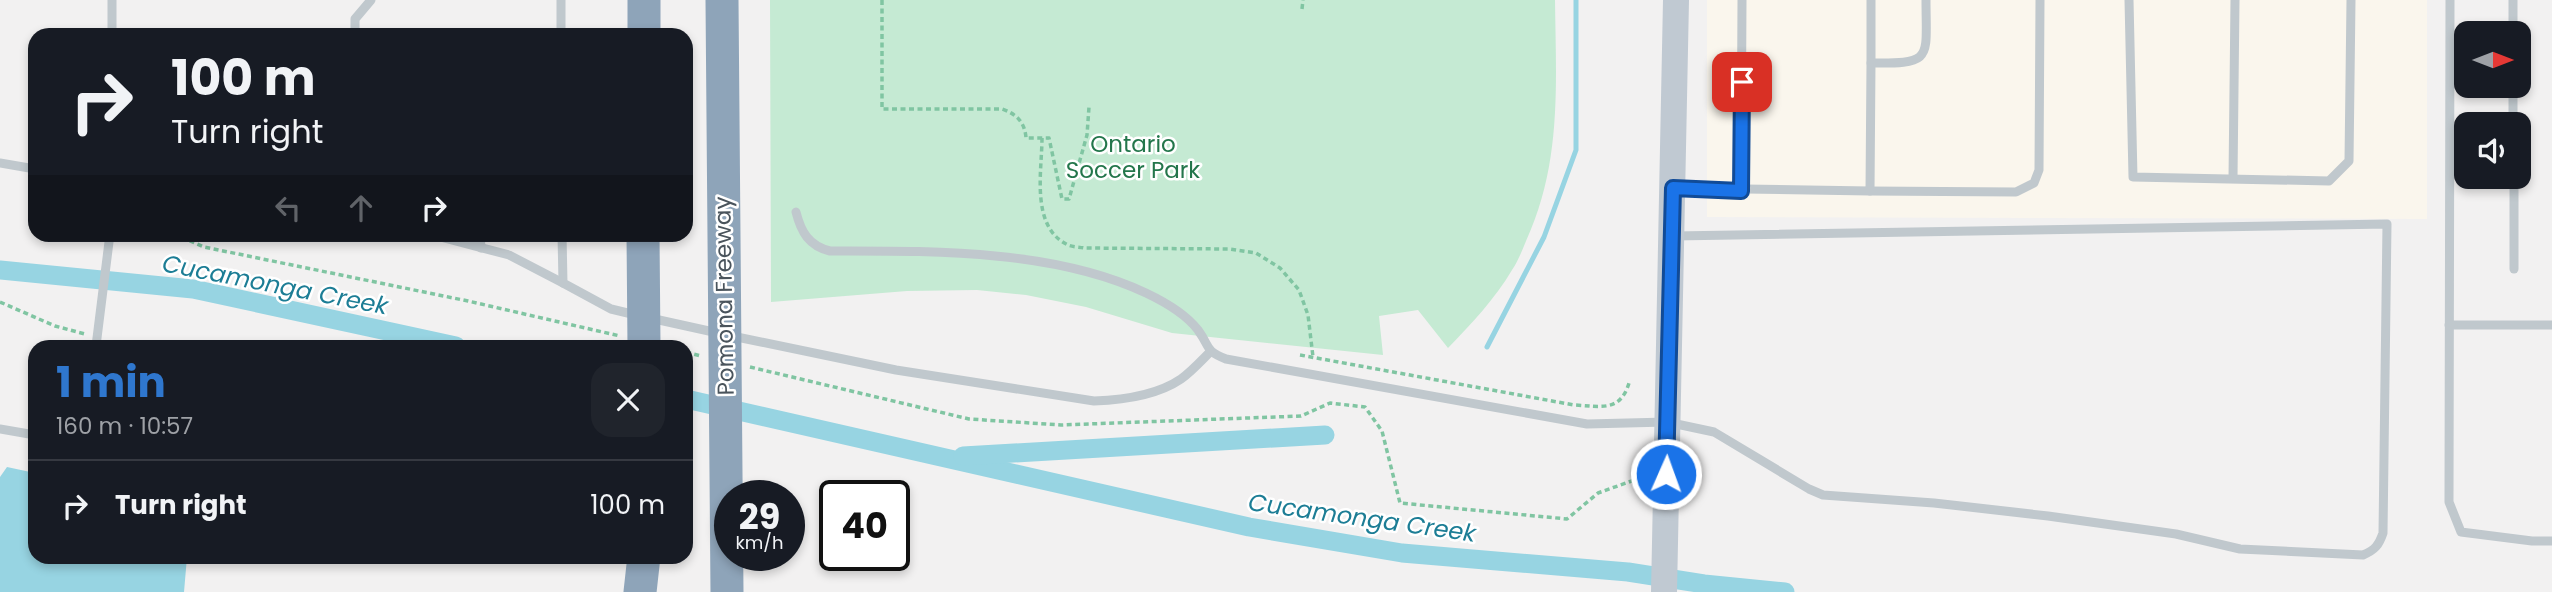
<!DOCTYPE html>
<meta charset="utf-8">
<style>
:root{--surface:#171b24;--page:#20242c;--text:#f1f3f6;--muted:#9ea1a6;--line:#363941;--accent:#2f77ce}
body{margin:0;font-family:Poppins,sans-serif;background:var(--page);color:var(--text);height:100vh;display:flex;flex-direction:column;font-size:26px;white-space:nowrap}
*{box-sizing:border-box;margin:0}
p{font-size:23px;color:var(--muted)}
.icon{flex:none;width:38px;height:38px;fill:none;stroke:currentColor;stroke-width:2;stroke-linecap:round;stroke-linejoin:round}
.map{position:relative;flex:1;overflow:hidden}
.sheet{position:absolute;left:28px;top:340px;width:665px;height:224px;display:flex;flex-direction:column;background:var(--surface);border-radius:21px;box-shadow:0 4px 10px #0003}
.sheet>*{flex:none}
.guide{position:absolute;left:28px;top:28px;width:665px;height:214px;border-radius:21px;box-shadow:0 4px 10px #0003;background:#171b24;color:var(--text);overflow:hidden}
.needle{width:46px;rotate:90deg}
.tools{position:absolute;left:2454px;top:21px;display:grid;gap:14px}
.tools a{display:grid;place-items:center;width:77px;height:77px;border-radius:14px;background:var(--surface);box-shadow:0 4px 10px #0003;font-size:35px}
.speed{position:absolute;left:714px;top:480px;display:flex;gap:14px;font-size:35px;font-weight:700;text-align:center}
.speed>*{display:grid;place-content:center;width:91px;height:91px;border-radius:50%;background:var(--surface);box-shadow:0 4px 10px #0003;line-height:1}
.speed small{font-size:18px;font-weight:400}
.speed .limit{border:4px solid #111;border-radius:10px;background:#fff;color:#111}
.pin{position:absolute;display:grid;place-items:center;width:60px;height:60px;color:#fff;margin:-30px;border-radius:14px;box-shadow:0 4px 10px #0006}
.me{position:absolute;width:77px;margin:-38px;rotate:2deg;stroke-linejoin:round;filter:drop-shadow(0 0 5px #0008)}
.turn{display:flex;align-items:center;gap:24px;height:147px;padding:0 28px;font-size:32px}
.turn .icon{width:91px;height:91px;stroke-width:2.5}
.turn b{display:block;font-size:49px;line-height:60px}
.lanes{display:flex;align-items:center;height:66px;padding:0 28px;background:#0003;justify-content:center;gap:35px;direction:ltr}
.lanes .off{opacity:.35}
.round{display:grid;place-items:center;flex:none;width:74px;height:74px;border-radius:21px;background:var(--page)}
.overview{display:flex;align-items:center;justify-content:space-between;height:119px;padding:0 28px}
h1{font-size:42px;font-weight:700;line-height:52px;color:var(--accent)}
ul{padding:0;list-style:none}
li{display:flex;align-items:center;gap:21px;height:91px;padding:0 28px;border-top:2px solid var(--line)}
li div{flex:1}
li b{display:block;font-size:26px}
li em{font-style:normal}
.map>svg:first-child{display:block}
</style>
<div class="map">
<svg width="2552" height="592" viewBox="0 0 2552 592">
<rect width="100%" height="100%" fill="#f2f1f1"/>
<polygon fill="#faf6ed" points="1707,0 2427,0 2427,219 1707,217"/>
<path fill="#c5ead3" d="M770 0H1555C1556 85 1562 162 1526 241 1522 251 1518 261 1512 270 1495 299 1471 324 1448 348L1418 310 1379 316 1383 355 1172 333 1086 307 1026 295 977 290 907 291 771 302Z"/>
<polygon fill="#97d4e2" points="7,467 35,473 35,556 187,557 184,592 0,592 0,477"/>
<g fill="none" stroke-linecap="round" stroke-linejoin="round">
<polyline stroke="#97d4e2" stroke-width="5" points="1487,347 1544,237 1576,150 1576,0"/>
<g stroke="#97d4e2" stroke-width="19">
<polyline points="0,270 193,289 456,346"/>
<polyline points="686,399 1249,527 1402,553 1628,572 1704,584 1785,592"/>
<polyline points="963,456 1325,435"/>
</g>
<g stroke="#80c5a2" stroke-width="3.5" stroke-dasharray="5 3.5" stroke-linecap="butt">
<path d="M882 0V109H1002C1017 114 1025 123 1026 138H1049L1062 199H1069L1087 135 1089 107"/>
<polyline points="1302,9 1303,0"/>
<path d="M1042 138C1042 171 1030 227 1068 245 1072 247 1080 247 1084 248L1230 249 1256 253 1280 268 1299 290 1308 315 1313 357"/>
<polyline points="174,234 204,247 468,301 620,336"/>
<polyline points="0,302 55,326 85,334"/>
<polyline points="686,352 701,356"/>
<path d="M1300 355 1574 405C1600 406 1620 413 1629 383"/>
<polyline points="750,367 969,419 1061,425 1301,416 1330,403 1365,407 1382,431 1400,503 1567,519 1598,493 1640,478"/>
</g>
<g stroke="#c0c8cd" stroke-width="9">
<polyline points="112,0 112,35"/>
<polyline points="561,0 561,35"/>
<polyline points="2129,0 2133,177 2329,181 2349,161 2351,0"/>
<polyline points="2450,0 2449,502 2461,532 2532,541 2552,541"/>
<polyline points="2513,0 2513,33"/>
<polyline points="355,35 355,19 371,0"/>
<polyline points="1871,63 1871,0"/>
<polyline points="2513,86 2513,124"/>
<polyline points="0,163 35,169"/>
<polyline points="2514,177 2514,269"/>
<polyline points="2233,178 2235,0"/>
<path d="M1675 188 1870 191 1871 63C1934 64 1926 59 1926 0"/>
<polyline points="1741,191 1742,0"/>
<polyline points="1870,191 2016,192 2034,183 2039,170 2040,0"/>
<path d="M796 212C801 232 809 246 830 251 931 251 1053 249 1146 293 1165 302 1185 313 1198 330 1211 348 1204 350 1226 359L1587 424 1667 422 1714 432 1809 489 1823 495 1934 503 2048 516 2176 534 2240 549 2363 555C2375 550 2379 545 2383 533L2387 224 1674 236"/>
<polyline points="429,234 509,255 563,283"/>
<polyline points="480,234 481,248"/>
<polyline points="562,234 563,283 611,309 636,315"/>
<polyline points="650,318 718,333"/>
<polyline points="2449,325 2552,325"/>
<path d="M732 336 896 370 1094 401C1123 400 1156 396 1181 379 1191 372 1201 361 1210 352"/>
<polyline points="96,346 110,234"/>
<polyline points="0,429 35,435"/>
</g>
<polyline stroke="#c0c9d2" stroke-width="26" points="1664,592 1676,0"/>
<g stroke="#8ea4b9" stroke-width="33">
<polyline points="722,0 727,592"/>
<polyline points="644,35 644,0"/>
<polyline points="643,234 644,346"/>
<polyline points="640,592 644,556"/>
</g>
</g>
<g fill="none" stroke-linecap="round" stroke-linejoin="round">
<defs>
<polyline id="route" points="1666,474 1673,188 1741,191 1742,82"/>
</defs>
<use href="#route" stroke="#114b97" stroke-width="18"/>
<use href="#route" stroke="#1a73e8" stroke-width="12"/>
</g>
<g text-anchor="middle" stroke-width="5" stroke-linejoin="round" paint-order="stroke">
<g font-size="23" fill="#23764b" stroke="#fff">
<text x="1133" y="152">Ontario<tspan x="1133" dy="26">Soccer Park</tspan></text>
</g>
<g font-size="23" fill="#4a545c" stroke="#fff">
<text transform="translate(724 296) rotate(-91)" y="8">Pomona Freeway</text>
</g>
<g font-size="24" font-style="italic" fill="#1c7d95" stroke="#fff">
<text transform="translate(275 285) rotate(11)" y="8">Cucamonga Creek</text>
<text transform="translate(1362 518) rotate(8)" y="8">Cucamonga Creek</text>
</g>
</g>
</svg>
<div class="tools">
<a><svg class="needle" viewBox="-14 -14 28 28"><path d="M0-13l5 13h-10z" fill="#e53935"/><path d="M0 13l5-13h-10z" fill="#9ea1a6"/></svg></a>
<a><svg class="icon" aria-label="sound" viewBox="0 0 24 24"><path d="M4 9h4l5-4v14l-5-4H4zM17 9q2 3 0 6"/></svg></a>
</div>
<div class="speed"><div>29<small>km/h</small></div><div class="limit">40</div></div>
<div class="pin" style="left:1742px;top:82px;background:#d93025"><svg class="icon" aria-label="arrive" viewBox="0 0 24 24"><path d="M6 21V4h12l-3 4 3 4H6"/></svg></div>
<svg class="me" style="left:1666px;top:474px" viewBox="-20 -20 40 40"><circle r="17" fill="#1a73e8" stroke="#fff" stroke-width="3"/><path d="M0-11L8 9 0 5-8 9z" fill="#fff"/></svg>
<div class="guide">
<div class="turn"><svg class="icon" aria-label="right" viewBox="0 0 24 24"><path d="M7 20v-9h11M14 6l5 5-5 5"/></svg><div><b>100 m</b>Turn right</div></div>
<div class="lanes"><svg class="icon off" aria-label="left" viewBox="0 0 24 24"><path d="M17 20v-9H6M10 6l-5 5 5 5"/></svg><svg class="icon off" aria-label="ahead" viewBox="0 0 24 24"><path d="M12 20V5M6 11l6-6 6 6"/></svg><svg class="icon" aria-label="right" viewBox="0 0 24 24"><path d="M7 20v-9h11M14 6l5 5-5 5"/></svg></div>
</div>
<section class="sheet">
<div class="overview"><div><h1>1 min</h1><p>160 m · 10:57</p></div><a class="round"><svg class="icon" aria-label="close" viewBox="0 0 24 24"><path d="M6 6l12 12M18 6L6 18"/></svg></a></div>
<ul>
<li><svg class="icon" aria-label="right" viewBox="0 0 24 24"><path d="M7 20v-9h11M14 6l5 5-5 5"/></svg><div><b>Turn right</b></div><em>100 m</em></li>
</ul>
</section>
</div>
